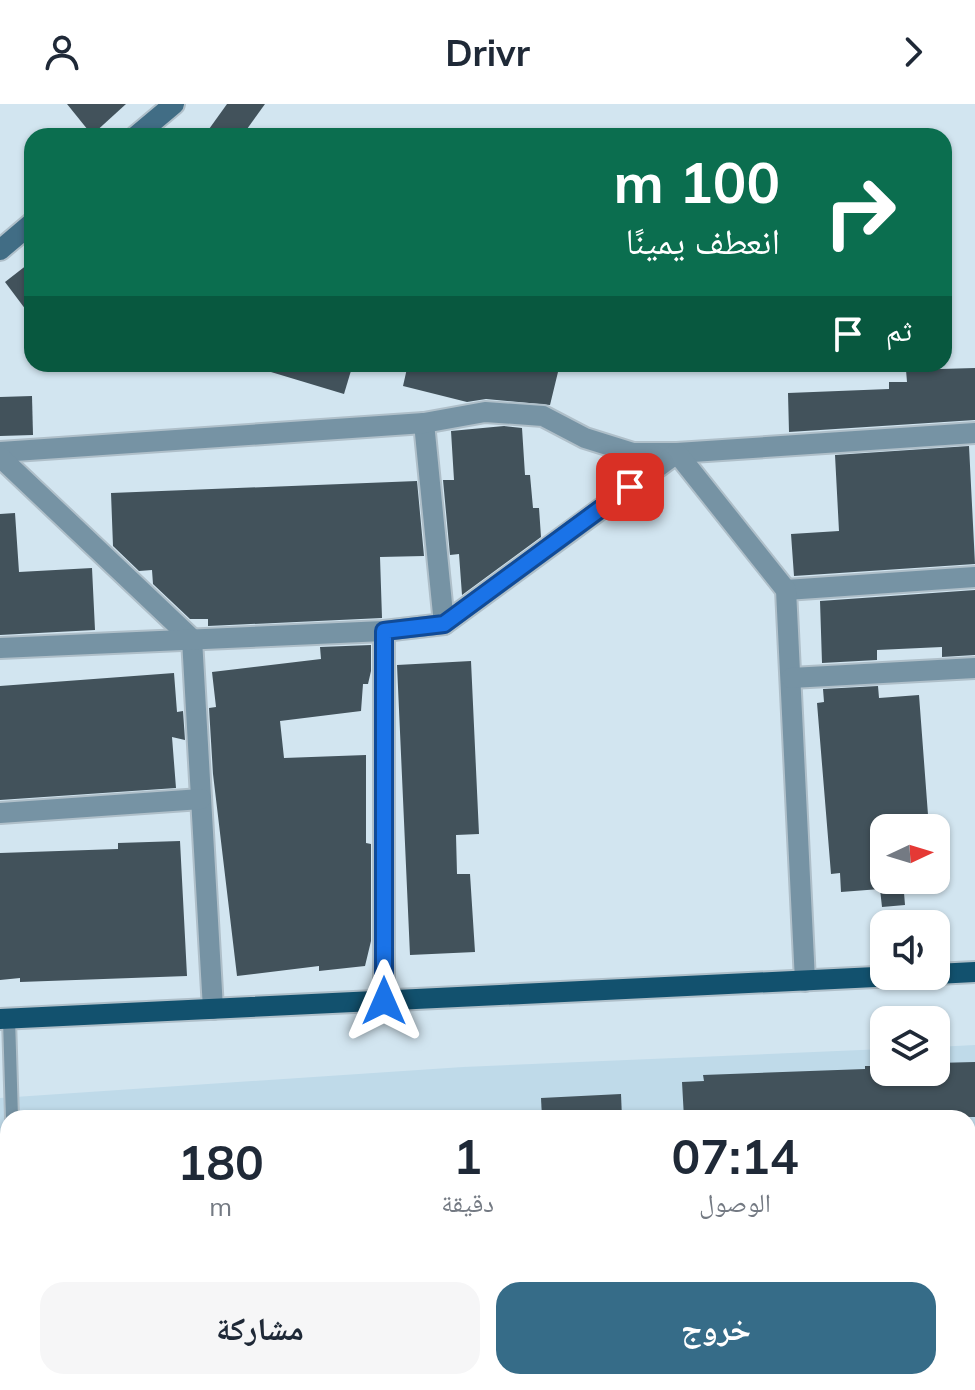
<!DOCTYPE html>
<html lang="ar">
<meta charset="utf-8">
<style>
:root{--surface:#fff;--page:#f6f6f7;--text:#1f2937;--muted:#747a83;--accent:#366c88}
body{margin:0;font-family:Mulish,"Noto Naskh Arabic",sans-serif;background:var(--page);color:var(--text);direction:rtl;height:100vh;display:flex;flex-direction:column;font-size:30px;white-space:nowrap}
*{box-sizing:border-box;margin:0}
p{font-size:26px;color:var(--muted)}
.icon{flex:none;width:44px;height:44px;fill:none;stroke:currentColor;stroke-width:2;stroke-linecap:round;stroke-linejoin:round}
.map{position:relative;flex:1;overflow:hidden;direction:ltr}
.side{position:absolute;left:0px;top:1006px;width:976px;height:280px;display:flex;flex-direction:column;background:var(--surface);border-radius:24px 24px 0 0;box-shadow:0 2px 6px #0004;direction:rtl}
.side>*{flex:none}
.guide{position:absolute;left:24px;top:24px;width:928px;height:244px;border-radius:24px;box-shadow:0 2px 6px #0004;direction:rtl;background:#0b6e4f;color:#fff;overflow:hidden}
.needle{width:52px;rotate:86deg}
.fabs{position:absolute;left:870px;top:710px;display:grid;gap:16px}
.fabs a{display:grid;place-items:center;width:80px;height:80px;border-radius:16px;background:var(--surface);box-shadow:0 2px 6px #0004;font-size:40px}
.pin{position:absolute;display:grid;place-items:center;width:68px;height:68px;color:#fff;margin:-34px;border-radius:16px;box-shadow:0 4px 12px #0006}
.me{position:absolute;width:88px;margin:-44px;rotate:0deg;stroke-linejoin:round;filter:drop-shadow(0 0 6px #0008)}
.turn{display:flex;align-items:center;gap:28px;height:168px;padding:0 40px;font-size:36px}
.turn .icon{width:104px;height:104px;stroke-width:2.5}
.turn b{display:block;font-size:56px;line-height:68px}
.then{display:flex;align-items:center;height:76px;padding:0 40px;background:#0003;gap:16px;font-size:30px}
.eta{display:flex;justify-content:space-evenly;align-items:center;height:136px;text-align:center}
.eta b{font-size:48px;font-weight:700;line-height:56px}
.button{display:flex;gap:16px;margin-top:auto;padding:16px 40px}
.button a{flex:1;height:92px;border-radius:24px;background:var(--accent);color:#fff;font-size:32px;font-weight:700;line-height:92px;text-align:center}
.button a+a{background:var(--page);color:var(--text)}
header{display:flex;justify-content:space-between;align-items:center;height:104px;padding:0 40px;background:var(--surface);font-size:36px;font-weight:700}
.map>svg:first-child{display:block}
</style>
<header><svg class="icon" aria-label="forward" viewBox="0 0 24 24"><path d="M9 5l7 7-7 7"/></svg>Drivr<svg class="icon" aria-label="person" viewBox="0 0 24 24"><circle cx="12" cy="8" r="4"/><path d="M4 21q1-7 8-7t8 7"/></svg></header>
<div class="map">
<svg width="975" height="1286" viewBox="0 0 975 1286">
<rect width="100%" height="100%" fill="#d2e5f0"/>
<path fill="#bfdae9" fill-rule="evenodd" d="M975 941V1286H0V994L463 963 884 945V968H936V943ZM8 1014H968V1278H8Z"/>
<g fill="#42525b">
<polygon points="67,0 126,0 92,31"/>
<polygon points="227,0 265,0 242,32 204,32"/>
<polygon points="32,157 32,214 5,178"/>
<polygon points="261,260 353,260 344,290 261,265"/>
<polygon points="408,260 528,260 558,268 550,301 486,295 467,298 403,282"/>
<polygon points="975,264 975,316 789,328 788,289 889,285 889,278 907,278 906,266"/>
<polygon points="32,292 33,331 0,332 0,293"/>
<polygon points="504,322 522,324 525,371 530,371 533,404 539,404 541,433 462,491 459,450 450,451 443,376 454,376 451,327"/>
<polygon points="969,342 975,460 794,472 791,430 839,427 835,351"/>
<polygon points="417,377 424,452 380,453 382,514 208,522 208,515 190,515 153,480 152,466 139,467 113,442 111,389"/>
<polygon points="15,409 19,468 92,464 95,526 0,531 0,410"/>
<polygon points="975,486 975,551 942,553 942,543 877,546 877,556 822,559 820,497"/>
<polygon points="371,541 371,567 368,580 363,580 361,607 280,617 284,654 366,651 366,739 371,740 371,837 365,862 319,867 319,862 237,872 213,670 209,604 216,603 212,568 321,555 320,543"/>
<polygon points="471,557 479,730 456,731 457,770 470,770 475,848 410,851 397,561"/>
<polygon points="174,569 177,608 183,607 185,636 172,633 176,684 0,696 0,582"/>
<polygon points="878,582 879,594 919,591 929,724 884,724 884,776 903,776 905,801 882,803 880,785 841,788 840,769 831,770 817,599 824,598 823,585"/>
<polygon points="180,737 187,872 20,878 20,874 0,876 0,749 118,745 118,739"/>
<polygon points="975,958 975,1013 684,1014 682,978 704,977 703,971 865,965 865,962 884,962 884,968 936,968 936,959"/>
<polygon points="621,990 622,1014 542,1014 541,994"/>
</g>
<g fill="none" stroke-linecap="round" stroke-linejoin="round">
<defs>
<g id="lane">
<polyline points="9,915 12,1014"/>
<polyline points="24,1278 25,1286"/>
</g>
<g id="street">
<polyline points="424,319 444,520"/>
<polyline points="0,348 424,319 485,308 543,312 585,334 633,349 677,349 975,329"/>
<polyline points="0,353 192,535 213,905"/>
<polyline points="786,486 975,473"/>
<polyline points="384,527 384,897"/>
<polyline points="0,544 384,527 444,520 677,349 786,486 805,877"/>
<polyline points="791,574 975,564"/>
<polyline points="0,709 201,695"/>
</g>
<g id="secondary">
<polyline points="136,32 174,0"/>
<polyline points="0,146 32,119"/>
</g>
<g id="primary">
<polyline points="936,870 975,868"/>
<polyline points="0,915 896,872"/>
</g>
</defs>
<use href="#lane" stroke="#afbfc9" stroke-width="16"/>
<use href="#street" stroke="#afbfc9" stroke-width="24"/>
<use href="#secondary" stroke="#afbfc9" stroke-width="24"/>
<use href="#primary" stroke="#afbfc9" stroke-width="24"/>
<use href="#lane" stroke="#7693a4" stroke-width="12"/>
<use href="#street" stroke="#7693a4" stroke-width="20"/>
<use href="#secondary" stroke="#416d85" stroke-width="20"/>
<use href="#primary" stroke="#12516e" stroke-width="20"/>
</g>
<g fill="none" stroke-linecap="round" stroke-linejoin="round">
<defs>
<polyline id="route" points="384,897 384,527 444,520 630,383"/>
</defs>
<use href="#route" stroke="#114b97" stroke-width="20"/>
<use href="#route" stroke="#1a73e8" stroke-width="14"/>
</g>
</svg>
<div class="fabs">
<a><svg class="needle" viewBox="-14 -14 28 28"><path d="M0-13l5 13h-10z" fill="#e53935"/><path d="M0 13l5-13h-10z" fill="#747a83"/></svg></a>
<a><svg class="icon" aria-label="sound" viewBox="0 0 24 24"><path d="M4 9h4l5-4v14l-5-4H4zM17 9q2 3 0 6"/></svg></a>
<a><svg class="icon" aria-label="layers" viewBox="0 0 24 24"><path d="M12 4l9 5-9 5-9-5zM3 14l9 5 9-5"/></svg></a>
</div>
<div class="pin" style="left:630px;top:383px;background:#d93025"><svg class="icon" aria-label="arrive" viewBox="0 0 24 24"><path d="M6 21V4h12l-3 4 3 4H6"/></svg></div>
<svg class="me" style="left:384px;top:897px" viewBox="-20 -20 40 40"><path d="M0-17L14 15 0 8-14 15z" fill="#1a73e8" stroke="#fff" stroke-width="4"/></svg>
<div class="guide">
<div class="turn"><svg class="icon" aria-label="right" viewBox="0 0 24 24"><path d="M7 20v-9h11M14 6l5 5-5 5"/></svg><div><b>100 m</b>انعطف يمينًا</div></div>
<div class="then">ثم<svg class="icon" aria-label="arrive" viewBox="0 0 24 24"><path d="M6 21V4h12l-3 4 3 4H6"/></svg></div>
</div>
<section class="side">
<div class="eta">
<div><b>07:14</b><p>الوصول</p></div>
<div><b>1</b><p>دقيقة</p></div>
<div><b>180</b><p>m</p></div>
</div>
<div class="button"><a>خروج</a><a>مشاركة</a></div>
</section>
</div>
